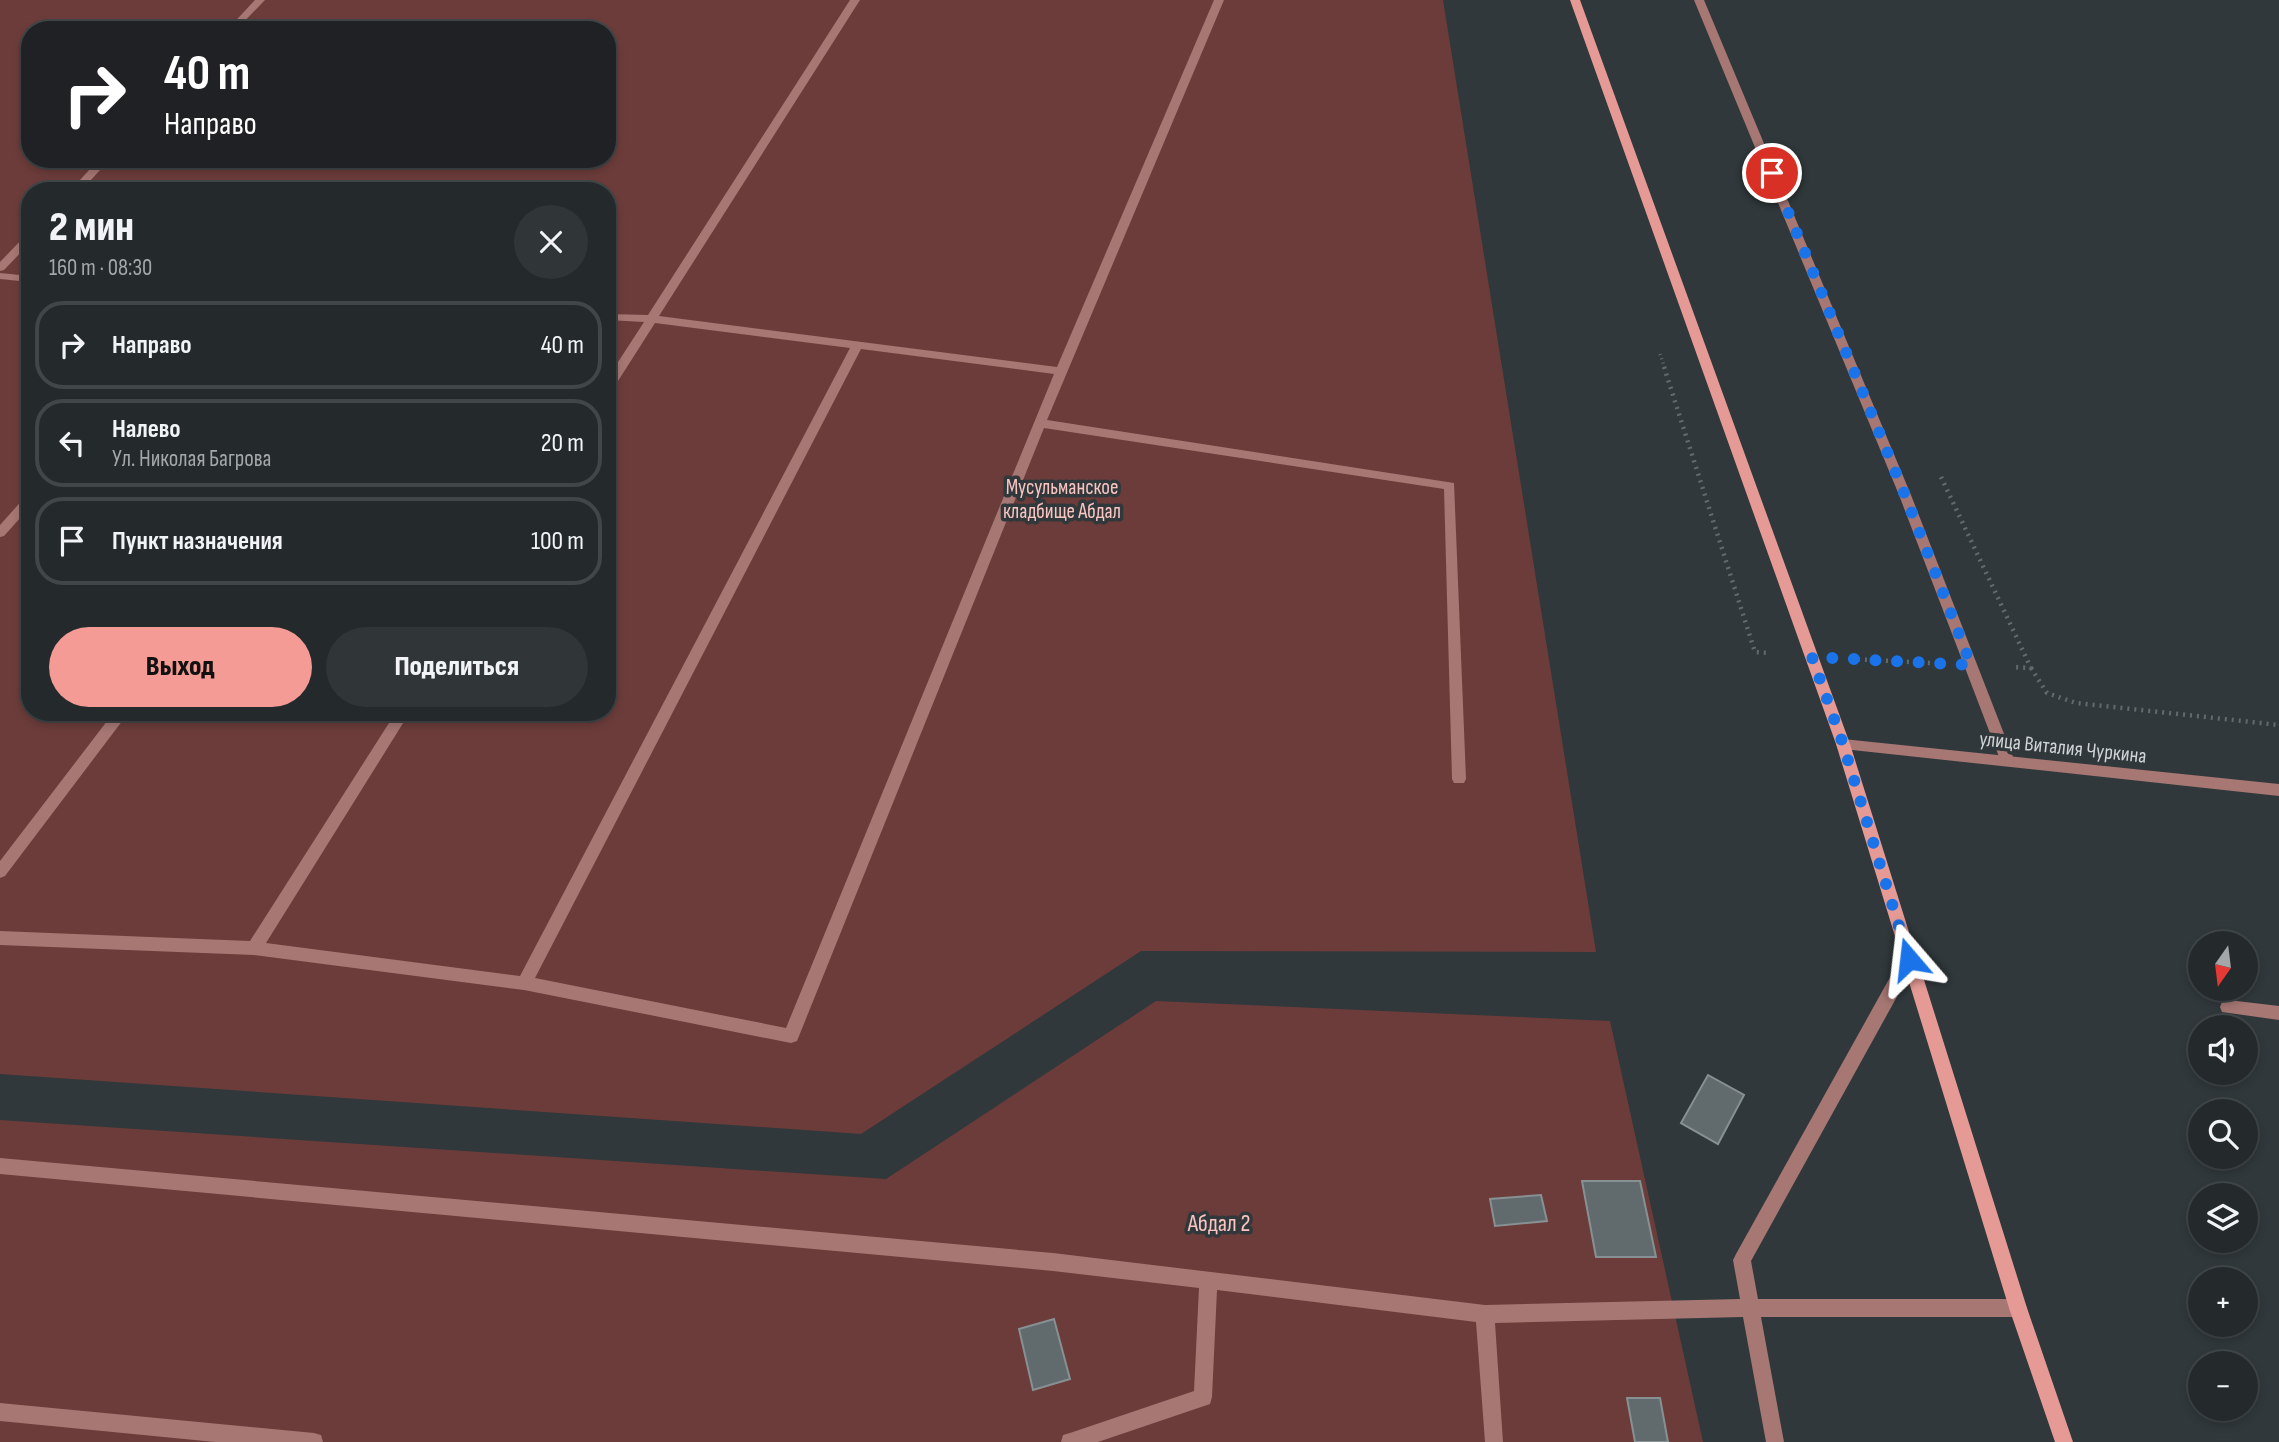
<!DOCTYPE html>
<html lang="ru">
<meta charset="utf-8">
<style>
:root{--surface:#242a2c;--page:#303638;--text:#f1f3f6;--muted:#a3a7a9;--line:#414648;--accent:#f59b96}
body{margin:0;font-family:"Sofia Sans Condensed",sans-serif;background:var(--page);color:var(--text);height:100vh;display:flex;flex-direction:column;font-size:26px;white-space:nowrap}
*{box-sizing:border-box;margin:0}
p{font-size:23px;color:var(--muted)}
.icon{flex:none;width:38px;height:38px;fill:none;stroke:currentColor;stroke-width:2;stroke-linecap:round;stroke-linejoin:round}
.map{position:relative;flex:1;overflow:hidden}
.details{position:absolute;left:21px;top:182px;width:595px;height:539px;display:flex;flex-direction:column;background:var(--surface);border-radius:28px;box-shadow:0 4px 10px #0003,0 0 0 2px var(--line)}
.details>*{flex:none}
.banner{position:absolute;left:21px;top:21px;width:595px;height:147px;border-radius:28px;box-shadow:0 4px 10px #0003,0 0 0 2px var(--line);background:#202124;color:#fff;overflow:hidden}
.needle{width:46px;rotate:194deg}
.tools{position:absolute;left:2188px;top:931px;display:grid;gap:14px}
.tools a{display:grid;place-items:center;width:70px;height:70px;border-radius:50%;background:var(--surface);box-shadow:0 4px 10px #0003,0 0 0 2px var(--line);font-size:35px}
.pin{position:absolute;display:grid;place-items:center;width:60px;height:60px;color:#fff;margin:-30px;border:4px solid #fff;border-radius:50%;box-shadow:0 2px 7px #0007}
.me{position:absolute;width:77px;margin:-38px;rotate:343deg;stroke-linejoin:round;filter:drop-shadow(0 0 5px #0008)}
.turn{display:flex;align-items:center;gap:24px;height:147px;padding:0 28px;font-size:32px}
.turn .icon{width:91px;height:91px;stroke-width:2.5}
.turn b{display:block;font-size:49px;line-height:60px}
.round{display:grid;place-items:center;flex:none;width:74px;height:74px;border-radius:37px;background:var(--page)}
.summary{display:flex;align-items:center;justify-content:space-between;height:119px;padding:0 28px}
h1{font-size:42px;font-weight:800;line-height:52px}
.cta{display:flex;gap:14px;margin-top:auto;padding:14px 28px}
.cta a{flex:1;height:80px;border-radius:42px;background:var(--accent);color:#111;font-size:28px;font-weight:800;line-height:80px;text-align:center}
.cta a+a{background:var(--page);color:var(--text)}
ul{padding:0;list-style:none}
li{display:flex;align-items:center;gap:21px;height:88px;margin:0 14px 10px;padding:0 14px;border:4px solid var(--line);border-radius:28px}
li div{flex:1}
li b{display:block;font-size:26px}
li em{font-style:normal}
.map>svg:first-child{display:block}
</style>
<div class="map">
<svg width="2279" height="1442" viewBox="0 0 2279 1442">
<rect width="100%" height="100%" fill="#30383b"/>
<g fill="#6b3c3a" fill-rule="evenodd">
<path d="M0 0H1443L1596 952 1141 951 861 1134 0 1074ZM30 30H607V159H30ZM30 191H607V712H30Z"/>
<polygon points="1156,1001 1610,1021 1703,1442 0,1442 0,1120 886,1179"/>
</g>
<g fill="#616a6d" stroke="#879093" stroke-width="2">
<polygon points="1708,1075 1744,1095 1718,1144 1681,1123"/>
<polygon points="1582,1181 1640,1181 1656,1257 1596,1257"/>
<polygon points="1541,1195 1547,1221 1495,1226 1490,1199"/>
<polygon points="1054,1319 1070,1379 1033,1390 1019,1329"/>
<polygon points="1627,1398 1660,1398 1668,1442 1635,1442"/>
</g>
<g fill="none" stroke-linecap="round" stroke-linejoin="round">
<polyline stroke="#626a6c" stroke-width="3.5" stroke-dasharray="1 3.5" stroke-linecap="butt" points="1660,354 1665,369"/>
<g stroke="#626a6c" stroke-width="4.5" stroke-dasharray="2 5" stroke-linecap="butt">
<polyline points="1664,367 1755,652 1769,653"/>
<polyline points="1941,477 2031,668 2012,667"/>
<polyline points="1851,659 1930,663"/>
<polyline points="2031,668 2047,693 2076,703 2279,725"/>
</g>
<g fill="#a67773" fill-rule="evenodd">
<polygon points="255,0 265,0 236,30 227,30"/>
<path d="M850 0H860L659 316 1057 367 1214 0H1224L1047 420 1454 483 1466 779 1464 783H1454L1452 779 1444 489 1044 428 797 1041 791 1043 524 990 254 955 0 945V931L250 941 396 712H410L266 943 520 976 850 348 655 323 611 392 607 393V379L644 322 607 320V314L648 315ZM861 349 1054 374 786 1028 535 978Z"/>
<polygon points="99,159 110,159 81,191 70,191"/>
<polygon points="30,234 30,243 4,270 0,271 0,262 26,235"/>
<polygon points="0,273 30,276 30,282 0,279"/>
<polygon points="30,495 30,507 4,536 0,537 0,525 26,496"/>
<polygon points="114,712 129,712 5,876 0,878 0,861"/>
<polygon points="1909,952 1915,954 1917,959 1915,964 1751,1261 1758,1299 2018,1299 2024,1302 2027,1308 2024,1314 2018,1317 1761,1317 1784,1442 1766,1442 1743,1317 1495,1323 1503,1442 1485,1442 1476,1322 1217,1290 1212,1397 1210,1404 1098,1442 1061,1442 1063,1435 1070,1433 1194,1391 1199,1288 1053,1271 0,1174 0,1158 1053,1253 1485,1305 1740,1299 1733,1260 1736,1254 1903,954"/>
<polygon points="2228,1000 2279,1006 2279,1020 2222,1012 2220,1007 2222,1002"/>
<polygon points="0,1403 314,1433 321,1435 323,1442 215,1442 0,1421"/>
</g>
<polygon fill="#a67773" fill-rule="evenodd" points="1843,739 2279,784 2279,796 1843,749 1838,748 1836,744 1838,740"/>
<polygon fill="#a67773" fill-rule="evenodd" points="1694,0 1704,0 1911,495 2015,762 2013,766 2003,766 2001,762 1899,495"/>
<polygon fill="#e59a95" fill-rule="evenodd" points="1570,0 1580,0 1850,744 2027,1308 2073,1442 2055,1442 2009,1308 1836,744"/>
</g>
<g fill="none" stroke-linecap="round" stroke-linejoin="round">
<polyline stroke="#1a73e8" stroke-width="12" stroke-dasharray="0 21.6" points="1772,173 1905,495 1971,665 1812,657 1843,744 1909,959"/>
</g>
<g text-anchor="middle" stroke-width="7" stroke-linejoin="round" paint-order="stroke">
<g font-size="21" fill="#fac4c0" stroke="#30383b">
<text x="1062" y="494">Мусульманское<tspan x="1062" dy="24">кладбище Абдал</tspan></text>
</g>
<g font-size="21" fill="#cfd4d6" stroke="#30383b">
<text transform="translate(2063 747) rotate(6)" y="7">улица Виталия Чуркина</text>
</g>
<g font-size="24" fill="#fac4c0" stroke="#30383b">
<text x="1219" y="1231">Абдал 2</text>
</g>
</g>
</svg>
<div class="tools">
<a><svg class="needle" viewBox="-14 -14 28 28"><path d="M0-13l5 13h-10z" fill="#e53935"/><path d="M0 13l5-13h-10z" fill="#a3a7a9"/></svg></a>
<a><svg class="icon" aria-label="sound" viewBox="0 0 24 24"><path d="M4 9h4l5-4v14l-5-4H4zM17 9q2 3 0 6"/></svg></a>
<a><svg class="icon" aria-label="search" viewBox="0 0 24 24"><circle cx="10" cy="10" r="6"/><path d="M15 15l6 6"/></svg></a>
<a><svg class="icon" aria-label="layers" viewBox="0 0 24 24"><path d="M12 4l9 5-9 5-9-5zM3 14l9 5 9-5"/></svg></a>
<a>+</a>
<a>−</a>
</div>
<div class="pin" style="left:1772px;top:173px;background:#d93025"><svg class="icon" aria-label="arrive" viewBox="0 0 24 24"><path d="M6 21V4h12l-3 4 3 4H6"/></svg></div>
<svg class="me" style="left:1909px;top:959px" viewBox="-20 -20 40 40"><path d="M0-17L14 15 0 8-14 15z" fill="#1a73e8" stroke="#fff" stroke-width="4"/></svg>
<div class="banner">
<div class="turn"><svg class="icon" aria-label="right" viewBox="0 0 24 24"><path d="M7 20v-9h11M14 6l5 5-5 5"/></svg><div><b>40 m</b>Направо</div></div>
</div>
<section class="details">
<div class="summary"><div><h1>2 мин</h1><p>160 m · 08:30</p></div><a class="round"><svg class="icon" aria-label="close" viewBox="0 0 24 24"><path d="M6 6l12 12M18 6L6 18"/></svg></a></div>
<ul>
<li><svg class="icon" aria-label="right" viewBox="0 0 24 24"><path d="M7 20v-9h11M14 6l5 5-5 5"/></svg><div><b>Направо</b></div><em>40 m</em></li>
<li><svg class="icon" aria-label="left" viewBox="0 0 24 24"><path d="M17 20v-9H6M10 6l-5 5 5 5"/></svg><div><b>Налево</b><p>Ул. Николая Багрова</p></div><em>20 m</em></li>
<li><svg class="icon" aria-label="arrive" viewBox="0 0 24 24"><path d="M6 21V4h12l-3 4 3 4H6"/></svg><div><b>Пункт назначения</b></div><em>100 m</em></li>
</ul>
<div class="cta"><a>Выход</a><a>Поделиться</a></div>
</section>
</div>
